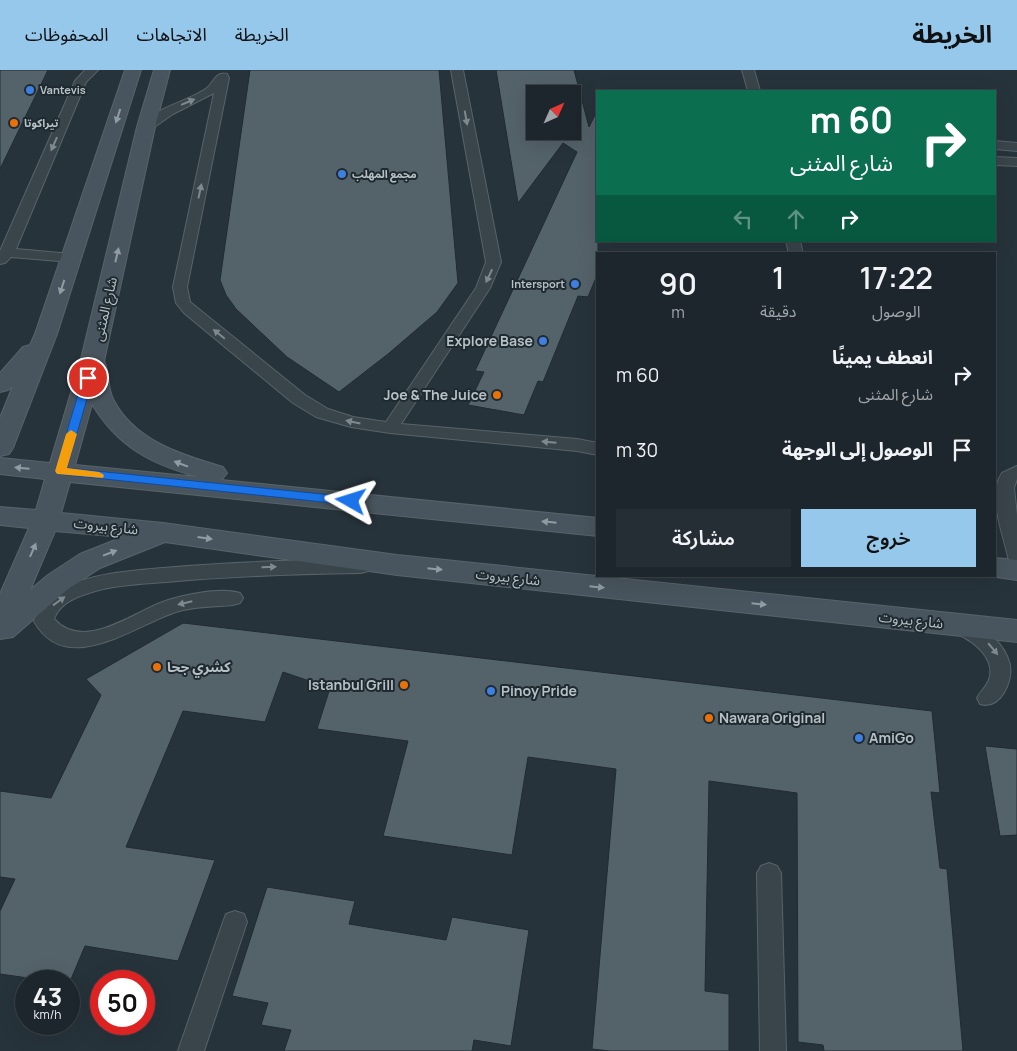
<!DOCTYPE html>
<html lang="ar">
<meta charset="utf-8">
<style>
:root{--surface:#1d262c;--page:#252e34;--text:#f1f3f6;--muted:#a0a5a9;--line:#3b4348;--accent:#96c8eb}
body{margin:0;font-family:Manrope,"Noto Sans Arabic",sans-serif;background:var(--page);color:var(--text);direction:rtl;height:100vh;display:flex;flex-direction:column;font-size:19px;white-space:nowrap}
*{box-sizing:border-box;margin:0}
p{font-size:16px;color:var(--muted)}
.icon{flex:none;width:28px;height:28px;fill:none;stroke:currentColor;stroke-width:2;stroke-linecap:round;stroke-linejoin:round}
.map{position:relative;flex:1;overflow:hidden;direction:ltr}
.side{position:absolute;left:596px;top:182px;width:400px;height:325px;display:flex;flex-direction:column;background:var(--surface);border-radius:0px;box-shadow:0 5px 20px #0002,0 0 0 1px var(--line);direction:rtl}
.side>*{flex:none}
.hud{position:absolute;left:596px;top:20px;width:400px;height:152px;border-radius:0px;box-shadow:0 5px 20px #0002,0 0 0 1px var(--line);direction:rtl;background:#0b6e4f;color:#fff;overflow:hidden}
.needle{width:32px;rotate:45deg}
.tools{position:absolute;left:526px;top:15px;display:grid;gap:10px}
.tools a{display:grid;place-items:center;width:55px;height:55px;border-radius:0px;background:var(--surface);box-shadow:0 5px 20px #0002,0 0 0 1px var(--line);font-size:25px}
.speed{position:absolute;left:15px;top:900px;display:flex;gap:10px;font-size:25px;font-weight:700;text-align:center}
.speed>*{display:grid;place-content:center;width:65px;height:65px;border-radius:50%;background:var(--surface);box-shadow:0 5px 20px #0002,0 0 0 1px var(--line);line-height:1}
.speed small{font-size:12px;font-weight:400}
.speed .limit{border:8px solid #d22;background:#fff;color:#111}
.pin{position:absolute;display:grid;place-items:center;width:42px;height:42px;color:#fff;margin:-21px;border:2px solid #fff;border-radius:50%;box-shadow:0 1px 5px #0007}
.me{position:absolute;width:55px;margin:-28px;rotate:276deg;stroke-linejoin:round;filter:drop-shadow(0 0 4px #0008)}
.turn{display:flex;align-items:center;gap:18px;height:105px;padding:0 20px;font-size:22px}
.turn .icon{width:65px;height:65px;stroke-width:2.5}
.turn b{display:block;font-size:35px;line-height:42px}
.lanes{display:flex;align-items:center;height:48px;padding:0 20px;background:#0003;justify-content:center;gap:25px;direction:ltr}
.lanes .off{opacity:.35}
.eta{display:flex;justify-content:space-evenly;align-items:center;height:85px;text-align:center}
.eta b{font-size:30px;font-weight:600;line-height:35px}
.button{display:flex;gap:10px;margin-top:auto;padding:10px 20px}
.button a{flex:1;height:58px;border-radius:0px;background:var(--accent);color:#111;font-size:20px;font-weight:600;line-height:58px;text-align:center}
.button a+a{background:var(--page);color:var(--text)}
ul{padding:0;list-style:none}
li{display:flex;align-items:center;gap:15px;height:75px;padding:0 20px}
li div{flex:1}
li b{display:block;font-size:19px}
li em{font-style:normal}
header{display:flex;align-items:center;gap:30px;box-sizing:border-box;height:70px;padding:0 25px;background:var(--accent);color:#111}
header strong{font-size:24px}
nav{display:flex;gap:28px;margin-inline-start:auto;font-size:18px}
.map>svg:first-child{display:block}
</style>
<header>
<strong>الخريطة</strong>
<nav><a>الخريطة</a><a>الاتجاهات</a><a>المحفوظات</a></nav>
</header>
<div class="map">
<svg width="1017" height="981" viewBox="0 0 1017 981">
<rect width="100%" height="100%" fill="#27333b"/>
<g fill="#54626a" stroke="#212c32" fill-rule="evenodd">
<polygon points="0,0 48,0 0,99"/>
<polygon points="250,0 439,0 458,213 437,242 388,284 339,322 287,287 236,239 226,225 220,210"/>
<path d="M496 0H574L589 57 598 39V203L588 227 578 226 543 312 538 311 524 345 468 335 484 302 475 301 577 82 563 73 518 133ZM535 24H572V61H535Z"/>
<polygon points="183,553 932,641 940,723 931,722 940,798 947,799 963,981 824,981 823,975 798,972 797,723 709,711 705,921 729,924 729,981 610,981 592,979 616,699 528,687 512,785 383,766 408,671 317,659 330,618 283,602 265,652 183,641 126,777 215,790 178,891 85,876 69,914 69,911 49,911 0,904 0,841 15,809 0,807 0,721 51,728 101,625 86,609"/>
<polygon points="985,676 1017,679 1017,765 1000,766"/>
<polygon points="267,817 355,831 349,854 446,870 452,847 529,860 511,976 474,970 472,981 284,981 291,960 261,955 268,933 232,926"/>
</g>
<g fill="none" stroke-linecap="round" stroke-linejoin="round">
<defs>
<g id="lane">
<polygon points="85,0 98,0 86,12 16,179 71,184 76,185 78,188 76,191 71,192 11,187 5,193 0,194 0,181 75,11"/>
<path d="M451 0H463L501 192 490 218 401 354 577 369 598 373V385L577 381 390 363 351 357 316 347 293 333 184 243 176 233 173 217 214 23 173 44 150 60H142L140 57C156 36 186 33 207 18 214 12 216 1 227 4L229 8 187 217 190 232 305 325 328 339 353 347 386 352 476 218 486 192Z"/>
<polygon points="742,0 754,0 760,21 748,21"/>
<polygon points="995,71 1017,73 1017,81 995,79"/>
<polygon points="995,87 1017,88 1017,96 995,95"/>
<polygon points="786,171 800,171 803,184 789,184"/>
<path d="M1017 396V409L1014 418 1017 445V494L1010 492 1008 487C1003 463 987 425 1002 403Z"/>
<path d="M361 489 368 491 370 496 368 501 361 503C296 504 231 506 166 512 140 514 111 515 86 524 73 528 59 535 54 549 83 581 130 545 160 533 180 525 220 517 240 523L243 528 240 533 233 535C214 537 194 536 176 542 135 555 66 609 34 551 39 536 48 525 63 518 94 503 130 501 163 498 229 492 295 490 361 489Z"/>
<path d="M960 550C982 557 1004 570 1010 595 1013 612 1000 640 980 634L977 628C980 622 985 618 988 612 997 594 980 576 965 568 959 564 954 564 950 557L953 552Z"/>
<polygon points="769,793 777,796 781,803 786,981 760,981 757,803 761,796"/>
<polygon points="235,841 244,844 247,852 204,981 178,981 223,852 226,844"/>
</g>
<g id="secondary">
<polygon points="125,0 141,0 57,264 13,378 9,384 0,386 0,348 13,316 8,320 0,322 0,303 23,277 30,275 35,264"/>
<path d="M154 0H170L155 57 104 291C110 303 107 317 113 329 134 371 182 385 223 397L227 403 221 410 598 448V466L70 412 61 443 163 453 397 485 1017 550V572L397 505 165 472 100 498 68 519 13 567 0 569V524L29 458 0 455V437L36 440 45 409 0 404V388L50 393 81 289 137 57ZM92 334C118 377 151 394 198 407L75 395ZM55 461 123 467 80 484 48 505 30 520Z"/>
<polygon points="995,488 1017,490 1017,510 989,506 995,506"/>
</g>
</defs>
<use href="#lane" stroke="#586369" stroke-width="2"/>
<use href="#secondary" stroke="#586369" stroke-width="2"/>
<use href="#lane" fill="#3a454b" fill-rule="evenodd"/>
<use href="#secondary" fill="#49555e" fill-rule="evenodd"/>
</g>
<defs><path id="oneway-solid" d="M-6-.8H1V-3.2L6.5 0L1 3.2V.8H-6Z" transform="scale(1.25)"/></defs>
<g fill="#7e898f">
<use href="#oneway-solid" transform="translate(188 32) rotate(-23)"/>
<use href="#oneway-solid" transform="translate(466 48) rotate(80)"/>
<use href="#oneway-solid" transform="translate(54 74) rotate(114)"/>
<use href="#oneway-solid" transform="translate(200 121) rotate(-78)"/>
<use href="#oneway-solid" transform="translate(489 206) rotate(115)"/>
<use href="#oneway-solid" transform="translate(219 264) rotate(-141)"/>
<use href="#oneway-solid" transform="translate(353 352) rotate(-168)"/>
<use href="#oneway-solid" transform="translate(549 372) rotate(-175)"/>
<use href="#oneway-solid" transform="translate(269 497) rotate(-1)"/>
<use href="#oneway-solid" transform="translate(59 531) rotate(-36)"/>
<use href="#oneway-solid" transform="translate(185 533) rotate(167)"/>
<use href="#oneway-solid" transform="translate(993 579) rotate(50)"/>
</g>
<g fill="#909ba2">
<use href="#oneway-solid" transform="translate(118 46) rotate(108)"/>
<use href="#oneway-solid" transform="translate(117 185) rotate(-77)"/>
<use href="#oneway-solid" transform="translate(62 217) rotate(108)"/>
<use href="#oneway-solid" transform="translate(181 394) rotate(-159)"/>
<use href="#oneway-solid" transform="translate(22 398) rotate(-175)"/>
<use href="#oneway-solid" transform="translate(549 452) rotate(-174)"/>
<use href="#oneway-solid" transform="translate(205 468) rotate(8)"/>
<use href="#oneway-solid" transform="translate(33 480) rotate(-66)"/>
<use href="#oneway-solid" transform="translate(110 483) rotate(-21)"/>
<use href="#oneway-solid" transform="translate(435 499) rotate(6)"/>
<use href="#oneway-solid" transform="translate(597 517) rotate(6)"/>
<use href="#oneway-solid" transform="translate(759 534) rotate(6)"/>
</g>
<polygon fill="#1a73e8" stroke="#114b97" points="88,305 93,308 67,398 351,427 356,431 351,435 57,404 55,401 83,308"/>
<polygon fill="#f59e0b" points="71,360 77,364 67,398 99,402 104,405 103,408 57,404 55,401 66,364"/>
<g fill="#3f7fe0" stroke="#1f2a30" stroke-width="2">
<circle cx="30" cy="20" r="5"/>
<circle cx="342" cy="104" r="5"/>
<circle cx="575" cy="214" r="5"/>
<circle cx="543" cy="271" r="5"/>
<circle cx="491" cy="621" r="5"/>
<circle cx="859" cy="668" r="5"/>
</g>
<g fill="#e8710a" stroke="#1f2a30" stroke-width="2">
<circle cx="14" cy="53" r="5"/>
<circle cx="497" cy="325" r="5"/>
<circle cx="157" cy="597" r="5"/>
<circle cx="404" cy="615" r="5"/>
<circle cx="709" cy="648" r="5"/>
</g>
<g text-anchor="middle" stroke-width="4" stroke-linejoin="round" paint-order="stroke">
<g font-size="11" font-weight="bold" fill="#b6c0c6" stroke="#1f2a30" text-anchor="start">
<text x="40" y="24">Vantevis</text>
<text x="24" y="57">تيراكوتا</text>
<text x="352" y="108">مجمع المهلب</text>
<text x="565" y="218" text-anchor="end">Intersport</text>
</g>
<g font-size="14" fill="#b6c0c6" stroke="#1f2a30">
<text transform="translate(105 239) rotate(-77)" y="5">شارع المثنى</text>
<text transform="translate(106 456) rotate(6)" y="5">شارع بيروت</text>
<text transform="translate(508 507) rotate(6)" y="5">شارع بيروت</text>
<text transform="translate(911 550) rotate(6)" y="5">شارع بيروت</text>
</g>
<g font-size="14" font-weight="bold" fill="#b6c0c6" stroke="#1f2a30" text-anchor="start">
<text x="533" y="276" text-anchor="end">Explore Base</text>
<text x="487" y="330" text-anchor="end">Joe &amp; The Juice</text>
<text x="167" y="602">كشري جحا</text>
<text x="394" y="620" text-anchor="end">Istanbul Grill</text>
<text x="501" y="626">Pinoy Pride</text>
<text x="719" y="653">Nawara Original</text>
<text x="869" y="673">AmiGo</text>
</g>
</g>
</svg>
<div class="tools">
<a><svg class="needle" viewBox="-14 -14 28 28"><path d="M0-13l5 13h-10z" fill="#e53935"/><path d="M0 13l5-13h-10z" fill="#a0a5a9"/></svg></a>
</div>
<div class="speed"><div>43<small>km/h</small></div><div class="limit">50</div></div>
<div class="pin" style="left:88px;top:308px;background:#d93025"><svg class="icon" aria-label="arrive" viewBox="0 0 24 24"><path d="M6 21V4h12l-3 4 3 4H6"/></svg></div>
<svg class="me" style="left:351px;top:431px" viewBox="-20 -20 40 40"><path d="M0-17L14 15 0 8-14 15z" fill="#1a73e8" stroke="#fff" stroke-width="4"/></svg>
<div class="hud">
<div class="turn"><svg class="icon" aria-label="right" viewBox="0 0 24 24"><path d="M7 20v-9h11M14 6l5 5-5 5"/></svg><div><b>60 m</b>شارع المثنى</div></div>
<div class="lanes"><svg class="icon off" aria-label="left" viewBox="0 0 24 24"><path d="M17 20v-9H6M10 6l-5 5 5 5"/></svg><svg class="icon off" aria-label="ahead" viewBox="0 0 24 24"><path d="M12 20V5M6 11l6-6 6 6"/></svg><svg class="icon" aria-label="right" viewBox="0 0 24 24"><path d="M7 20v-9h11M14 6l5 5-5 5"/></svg></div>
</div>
<section class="side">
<div class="eta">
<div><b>17:22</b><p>الوصول</p></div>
<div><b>1</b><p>دقيقة</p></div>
<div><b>90</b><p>m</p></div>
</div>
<ul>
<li><svg class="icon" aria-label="right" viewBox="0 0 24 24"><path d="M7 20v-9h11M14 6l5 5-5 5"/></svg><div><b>انعطف يمينًا</b><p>شارع المثنى</p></div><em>60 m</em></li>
<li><svg class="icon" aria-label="arrive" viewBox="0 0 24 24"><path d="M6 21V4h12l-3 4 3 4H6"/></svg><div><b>الوصول إلى الوجهة</b></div><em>30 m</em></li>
</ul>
<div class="button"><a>خروج</a><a>مشاركة</a></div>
</section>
</div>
